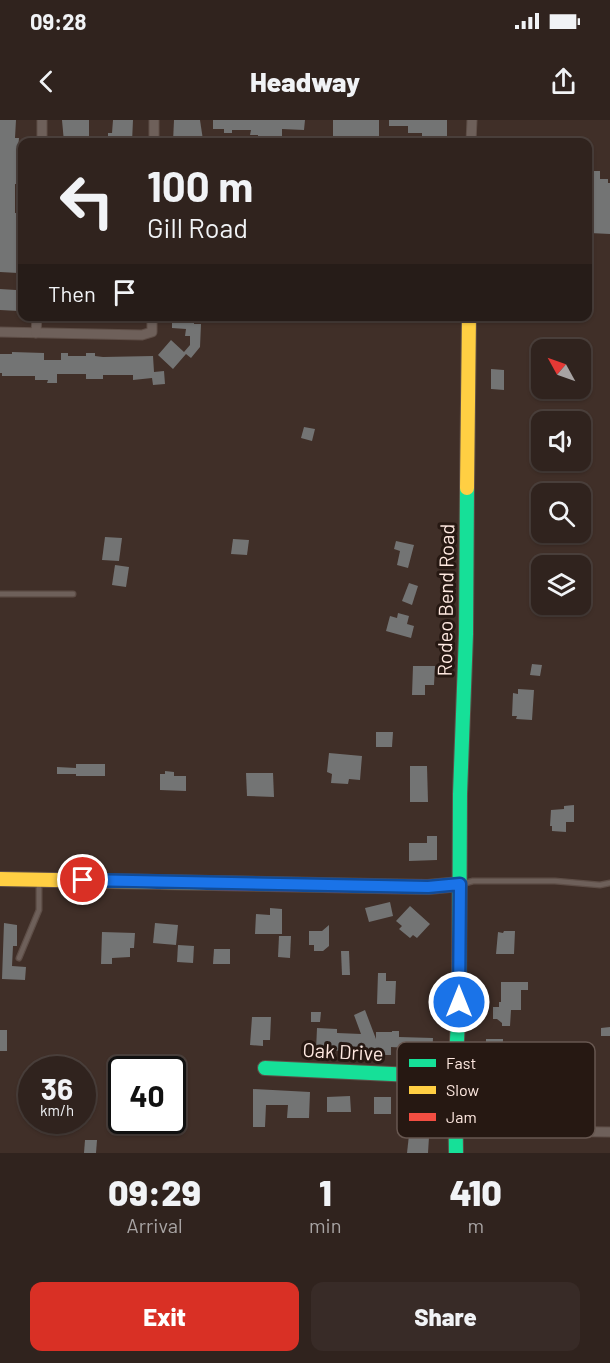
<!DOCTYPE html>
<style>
:root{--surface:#30231e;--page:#382b27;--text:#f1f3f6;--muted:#a8a4a4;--line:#4b403c;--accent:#d93025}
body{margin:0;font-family:Barlow,sans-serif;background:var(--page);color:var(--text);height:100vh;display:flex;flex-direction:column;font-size:22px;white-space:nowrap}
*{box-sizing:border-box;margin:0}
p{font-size:20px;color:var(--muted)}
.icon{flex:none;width:33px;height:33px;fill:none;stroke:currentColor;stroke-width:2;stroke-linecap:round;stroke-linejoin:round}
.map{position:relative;height:1033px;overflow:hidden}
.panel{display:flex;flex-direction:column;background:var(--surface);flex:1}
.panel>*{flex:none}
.banner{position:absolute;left:18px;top:18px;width:574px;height:183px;border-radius:12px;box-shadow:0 2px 4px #0004,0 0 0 2px var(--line);background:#30231e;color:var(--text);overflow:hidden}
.needle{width:39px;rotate:310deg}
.controls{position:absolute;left:531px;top:219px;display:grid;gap:12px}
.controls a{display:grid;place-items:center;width:60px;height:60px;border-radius:12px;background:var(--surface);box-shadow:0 2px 4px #0004,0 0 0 2px var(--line);font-size:30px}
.speed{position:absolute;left:18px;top:936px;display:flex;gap:12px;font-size:30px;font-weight:700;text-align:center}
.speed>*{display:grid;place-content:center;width:78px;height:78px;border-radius:50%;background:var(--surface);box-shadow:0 2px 4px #0004,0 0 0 2px var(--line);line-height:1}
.speed small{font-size:15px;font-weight:400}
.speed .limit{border:3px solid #111;border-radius:9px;background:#fff;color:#111}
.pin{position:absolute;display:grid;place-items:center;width:51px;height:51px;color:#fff;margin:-26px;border:3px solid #fff;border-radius:50%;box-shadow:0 2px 6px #0007}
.me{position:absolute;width:66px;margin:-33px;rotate:0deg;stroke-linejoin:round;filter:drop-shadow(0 0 4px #0008)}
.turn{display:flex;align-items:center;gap:21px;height:126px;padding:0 30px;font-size:27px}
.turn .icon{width:78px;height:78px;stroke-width:2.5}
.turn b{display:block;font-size:42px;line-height:51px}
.then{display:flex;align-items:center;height:57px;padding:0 30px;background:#0003;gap:12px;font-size:22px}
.eta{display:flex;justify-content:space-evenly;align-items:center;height:102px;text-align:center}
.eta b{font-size:36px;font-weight:800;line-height:42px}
.action{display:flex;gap:12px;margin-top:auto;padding:12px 30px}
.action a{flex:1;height:69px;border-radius:12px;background:var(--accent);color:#fff;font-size:24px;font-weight:800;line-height:69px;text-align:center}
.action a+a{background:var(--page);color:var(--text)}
.status{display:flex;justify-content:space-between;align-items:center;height:42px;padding:0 30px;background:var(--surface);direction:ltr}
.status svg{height:16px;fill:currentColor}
header{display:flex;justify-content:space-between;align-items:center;height:78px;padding:0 30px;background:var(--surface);font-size:27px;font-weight:800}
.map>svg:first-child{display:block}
</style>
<div class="status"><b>09:28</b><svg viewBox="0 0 49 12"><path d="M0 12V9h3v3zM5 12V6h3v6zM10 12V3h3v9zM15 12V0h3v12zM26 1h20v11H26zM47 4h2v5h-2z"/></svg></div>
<header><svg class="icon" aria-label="back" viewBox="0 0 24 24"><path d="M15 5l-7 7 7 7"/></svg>Headway<svg class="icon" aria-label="share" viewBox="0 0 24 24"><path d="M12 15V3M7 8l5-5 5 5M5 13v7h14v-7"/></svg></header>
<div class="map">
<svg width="610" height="1033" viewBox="0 0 610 1033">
<rect width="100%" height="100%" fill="#402f28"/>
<g fill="#737474">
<polygon points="0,0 16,0 15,18 19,18 18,31 21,31 20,64 15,64 15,93 21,93 21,101 17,101 17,118 21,118 18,153 0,152"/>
<polygon points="62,0 89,0 89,22 64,22"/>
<polygon points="113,0 133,0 132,22 108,22 108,13 112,13"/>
<polygon points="174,0 200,0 203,20 173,22"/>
<polygon points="213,0 305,0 304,10 282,9 282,17 258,17 258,15 250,15 251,10 232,10 232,13 224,13 224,9 213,9"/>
<polygon points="333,0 379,0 379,16 356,16 356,18 333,19"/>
<polygon points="389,0 447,0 447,17 440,17 440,21 430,21 430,16 422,16 422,13 408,13 408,6 389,6"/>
<polygon points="588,51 600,51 600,59 608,59 608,63 610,63 610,114 590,113 592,61 588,60"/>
<polygon points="16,161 22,161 19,191 0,190 0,169 16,170"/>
<polygon points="172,196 194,196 194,204 201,204 200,227 191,238 186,234 173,249 158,235 171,220 184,232 190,225 190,216 185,216 186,209 172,208"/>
<polygon points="12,232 44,233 44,240 61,240 61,233 68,233 68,236 86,236 86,233 95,233 95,236 103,237 153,236 154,252 164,251 165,264 153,265 152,258 133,260 133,255 103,255 103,259 86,259 86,254 57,254 57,263 47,263 48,260 35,260 35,256 2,256 2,253 0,253 0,234 12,234"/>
<polygon points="491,249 504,250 504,270 491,269"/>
<polygon points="304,307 315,309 312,321 301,318"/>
<polygon points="105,417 122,418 119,441 102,440"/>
<polygon points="233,419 249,420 247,435 231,434"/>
<polygon points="396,421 414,425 408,448 397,445 400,431 394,429"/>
<polygon points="115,445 129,447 126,467 112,465"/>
<polygon points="409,463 418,466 412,485 402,481"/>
<polygon points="398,493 409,496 407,504 414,506 411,518 386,511 390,496 397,498"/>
<polygon points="532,544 542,545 540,556 530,555"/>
<polygon points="413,546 435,546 434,565 425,565 425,575 412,575"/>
<polygon points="518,569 534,570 532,600 516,599 517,596 512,596 513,573 518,574"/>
<polygon points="376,612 393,612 392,627 376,627"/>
<polygon points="329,633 362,636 360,660 349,659 348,664 331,663 332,654 327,652"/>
<polygon points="76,644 105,644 105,656 76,656 76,654 57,654 57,647 76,648"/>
<polygon points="410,646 427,646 428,682 410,682"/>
<polygon points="165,651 174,652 174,656 186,656 186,671 160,670 160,654 165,654"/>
<polygon points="246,653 273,653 274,677 247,676"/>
<polygon points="574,685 574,702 566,702 566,712 552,711 552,706 550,706 551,690 564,689 564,686"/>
<polygon points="427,716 437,716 437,740 409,741 409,723 427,723"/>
<polygon points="390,782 393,796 369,802 365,788"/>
<polygon points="410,786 430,804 417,818 413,815 410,818 399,809 402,806 396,801"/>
<polygon points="270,788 282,789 282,814 255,814 256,794 270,795"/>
<polygon points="4,803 17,805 17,826 13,826 12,846 26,847 25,860 2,859"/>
<polygon points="155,803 178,805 176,825 153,823"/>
<polygon points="329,805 329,826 323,831 314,831 314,825 309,825 309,811 322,811"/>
<polygon points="504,811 515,811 514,834 496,834 498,812 503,813"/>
<polygon points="102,812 135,813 134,828 130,828 130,837 112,838 112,844 101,844"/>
<polygon points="279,816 291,816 290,838 278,837"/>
<polygon points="178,825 194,826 193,843 177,842"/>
<polygon points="214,829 230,829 230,844 213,844"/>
<polygon points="341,831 349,831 350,855 342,855"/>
<polygon points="378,853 386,853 386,861 396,861 395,884 377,884"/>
<polygon points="501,862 528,862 528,870 521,870 521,890 511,890 510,906 502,906 502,903 497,899 493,899 493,887 499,887 499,882 501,882"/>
<polygon points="365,890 376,919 376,912 392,912 392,911 399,911 399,917 433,918 432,937 423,937 423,933 408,932 408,928 391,927 391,935 378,935 378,932 316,930 317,908 337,909 337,913 361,914 354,895"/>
<polygon points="311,892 321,892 320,902 311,902"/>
<polygon points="252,897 271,897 270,920 263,920 263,926 250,925"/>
<polygon points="610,907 610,916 601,916 601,908"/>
<rect x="0" y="910" width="7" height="21"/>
<polygon points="486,919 503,919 502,952 485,952"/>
<polygon points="253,969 310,972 309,998 287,998 288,985 266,985 265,1007 253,1007"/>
<polygon points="350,976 351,992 327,992 327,977"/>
<rect x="374" y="977" width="17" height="17"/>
<polygon points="409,1015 429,1017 428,1033 407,1033"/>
<polygon points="85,1020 97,1020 96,1033 84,1033"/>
</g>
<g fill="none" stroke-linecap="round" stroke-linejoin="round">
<defs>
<g id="lane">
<polyline points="0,474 73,474"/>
<polyline points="462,764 473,761 555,761 600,765 610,763"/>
<polyline points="19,838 39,790 39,761"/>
</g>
<g id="street">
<polyline points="42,22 42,0"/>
<polyline points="154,22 154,0"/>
<polyline points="471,22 472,0"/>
<polyline points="0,212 142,215 152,212 152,196"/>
<polyline points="36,213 37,196"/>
<polyline points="457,1010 610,1012"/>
</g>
<g id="fast">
<polyline points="265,948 455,957"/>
<polyline points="456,1033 455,957 459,882 460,674 466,514 467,368"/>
</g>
<g id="slow">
<polyline points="467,368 469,196"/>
<polyline points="0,759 213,763"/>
</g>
<polyline id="jam" points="213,763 428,767 460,764"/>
</defs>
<use href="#lane" stroke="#5e4e47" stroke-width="7"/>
<use href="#street" stroke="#5e4e47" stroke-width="11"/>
<use href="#fast" stroke="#5e4e47" stroke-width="16"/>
<use href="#slow" stroke="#5e4e47" stroke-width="16"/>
<use href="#jam" stroke="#5e4e47" stroke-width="16"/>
<use href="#lane" stroke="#6e605a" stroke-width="4.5"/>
<use href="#street" stroke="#6e605a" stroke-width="9"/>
<use href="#fast" stroke="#16e098" stroke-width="14"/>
<use href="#slow" stroke="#ffcf43" stroke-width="14"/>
<use href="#jam" stroke="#f24e42" stroke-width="14"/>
</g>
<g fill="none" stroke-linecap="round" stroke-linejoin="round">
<defs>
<polyline id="route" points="83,760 428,767 460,764 459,882"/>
</defs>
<use href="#route" stroke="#114b97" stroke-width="15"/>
<use href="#route" stroke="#1a73e8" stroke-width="10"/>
</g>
<g text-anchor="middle" stroke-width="6" stroke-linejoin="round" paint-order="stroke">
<g font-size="20" fill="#ffe9e1" stroke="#261812">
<text transform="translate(446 480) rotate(-89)" y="7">Rodeo Bend Road</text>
<text transform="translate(343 932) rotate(3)" y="7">Oak Drive</text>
</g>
</g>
<rect x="397" y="922" width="198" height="96" rx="9" fill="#261812" stroke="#675750" stroke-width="1.5"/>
<rect x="409" y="939" width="27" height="8" fill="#16e098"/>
<rect x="409" y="966" width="27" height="8" fill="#ffcf43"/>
<rect x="409" y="993" width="27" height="8" fill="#f24e42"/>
<g font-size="16" fill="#ffe9e1">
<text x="446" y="949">Fast</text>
<text x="446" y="976">Slow</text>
<text x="446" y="1003">Jam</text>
</g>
</svg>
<div class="controls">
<a><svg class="needle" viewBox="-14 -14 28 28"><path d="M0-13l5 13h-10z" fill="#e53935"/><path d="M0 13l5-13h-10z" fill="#a8a4a4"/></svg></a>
<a><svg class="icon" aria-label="sound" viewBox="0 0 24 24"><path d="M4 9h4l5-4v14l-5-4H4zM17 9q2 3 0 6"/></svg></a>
<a><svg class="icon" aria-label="search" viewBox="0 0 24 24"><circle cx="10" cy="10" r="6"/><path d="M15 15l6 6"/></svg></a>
<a><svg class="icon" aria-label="layers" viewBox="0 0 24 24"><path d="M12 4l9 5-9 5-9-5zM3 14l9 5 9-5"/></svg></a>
</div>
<div class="speed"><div>36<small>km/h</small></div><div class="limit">40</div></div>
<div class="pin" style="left:83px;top:760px;background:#d93025"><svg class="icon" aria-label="arrive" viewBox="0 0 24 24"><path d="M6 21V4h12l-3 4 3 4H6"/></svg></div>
<svg class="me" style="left:459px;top:882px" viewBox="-20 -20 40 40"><circle r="17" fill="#1a73e8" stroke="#fff" stroke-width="3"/><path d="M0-11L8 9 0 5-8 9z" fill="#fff"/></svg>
<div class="banner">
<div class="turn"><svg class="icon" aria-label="left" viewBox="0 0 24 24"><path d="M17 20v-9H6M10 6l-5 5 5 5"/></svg><div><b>100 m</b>Gill Road</div></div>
<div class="then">Then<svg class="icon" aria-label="arrive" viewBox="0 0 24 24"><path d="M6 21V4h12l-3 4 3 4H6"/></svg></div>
</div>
</div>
<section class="panel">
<div class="eta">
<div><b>09:29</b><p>Arrival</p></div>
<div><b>1</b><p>min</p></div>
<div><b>410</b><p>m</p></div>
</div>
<div class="action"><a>Exit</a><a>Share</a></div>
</section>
